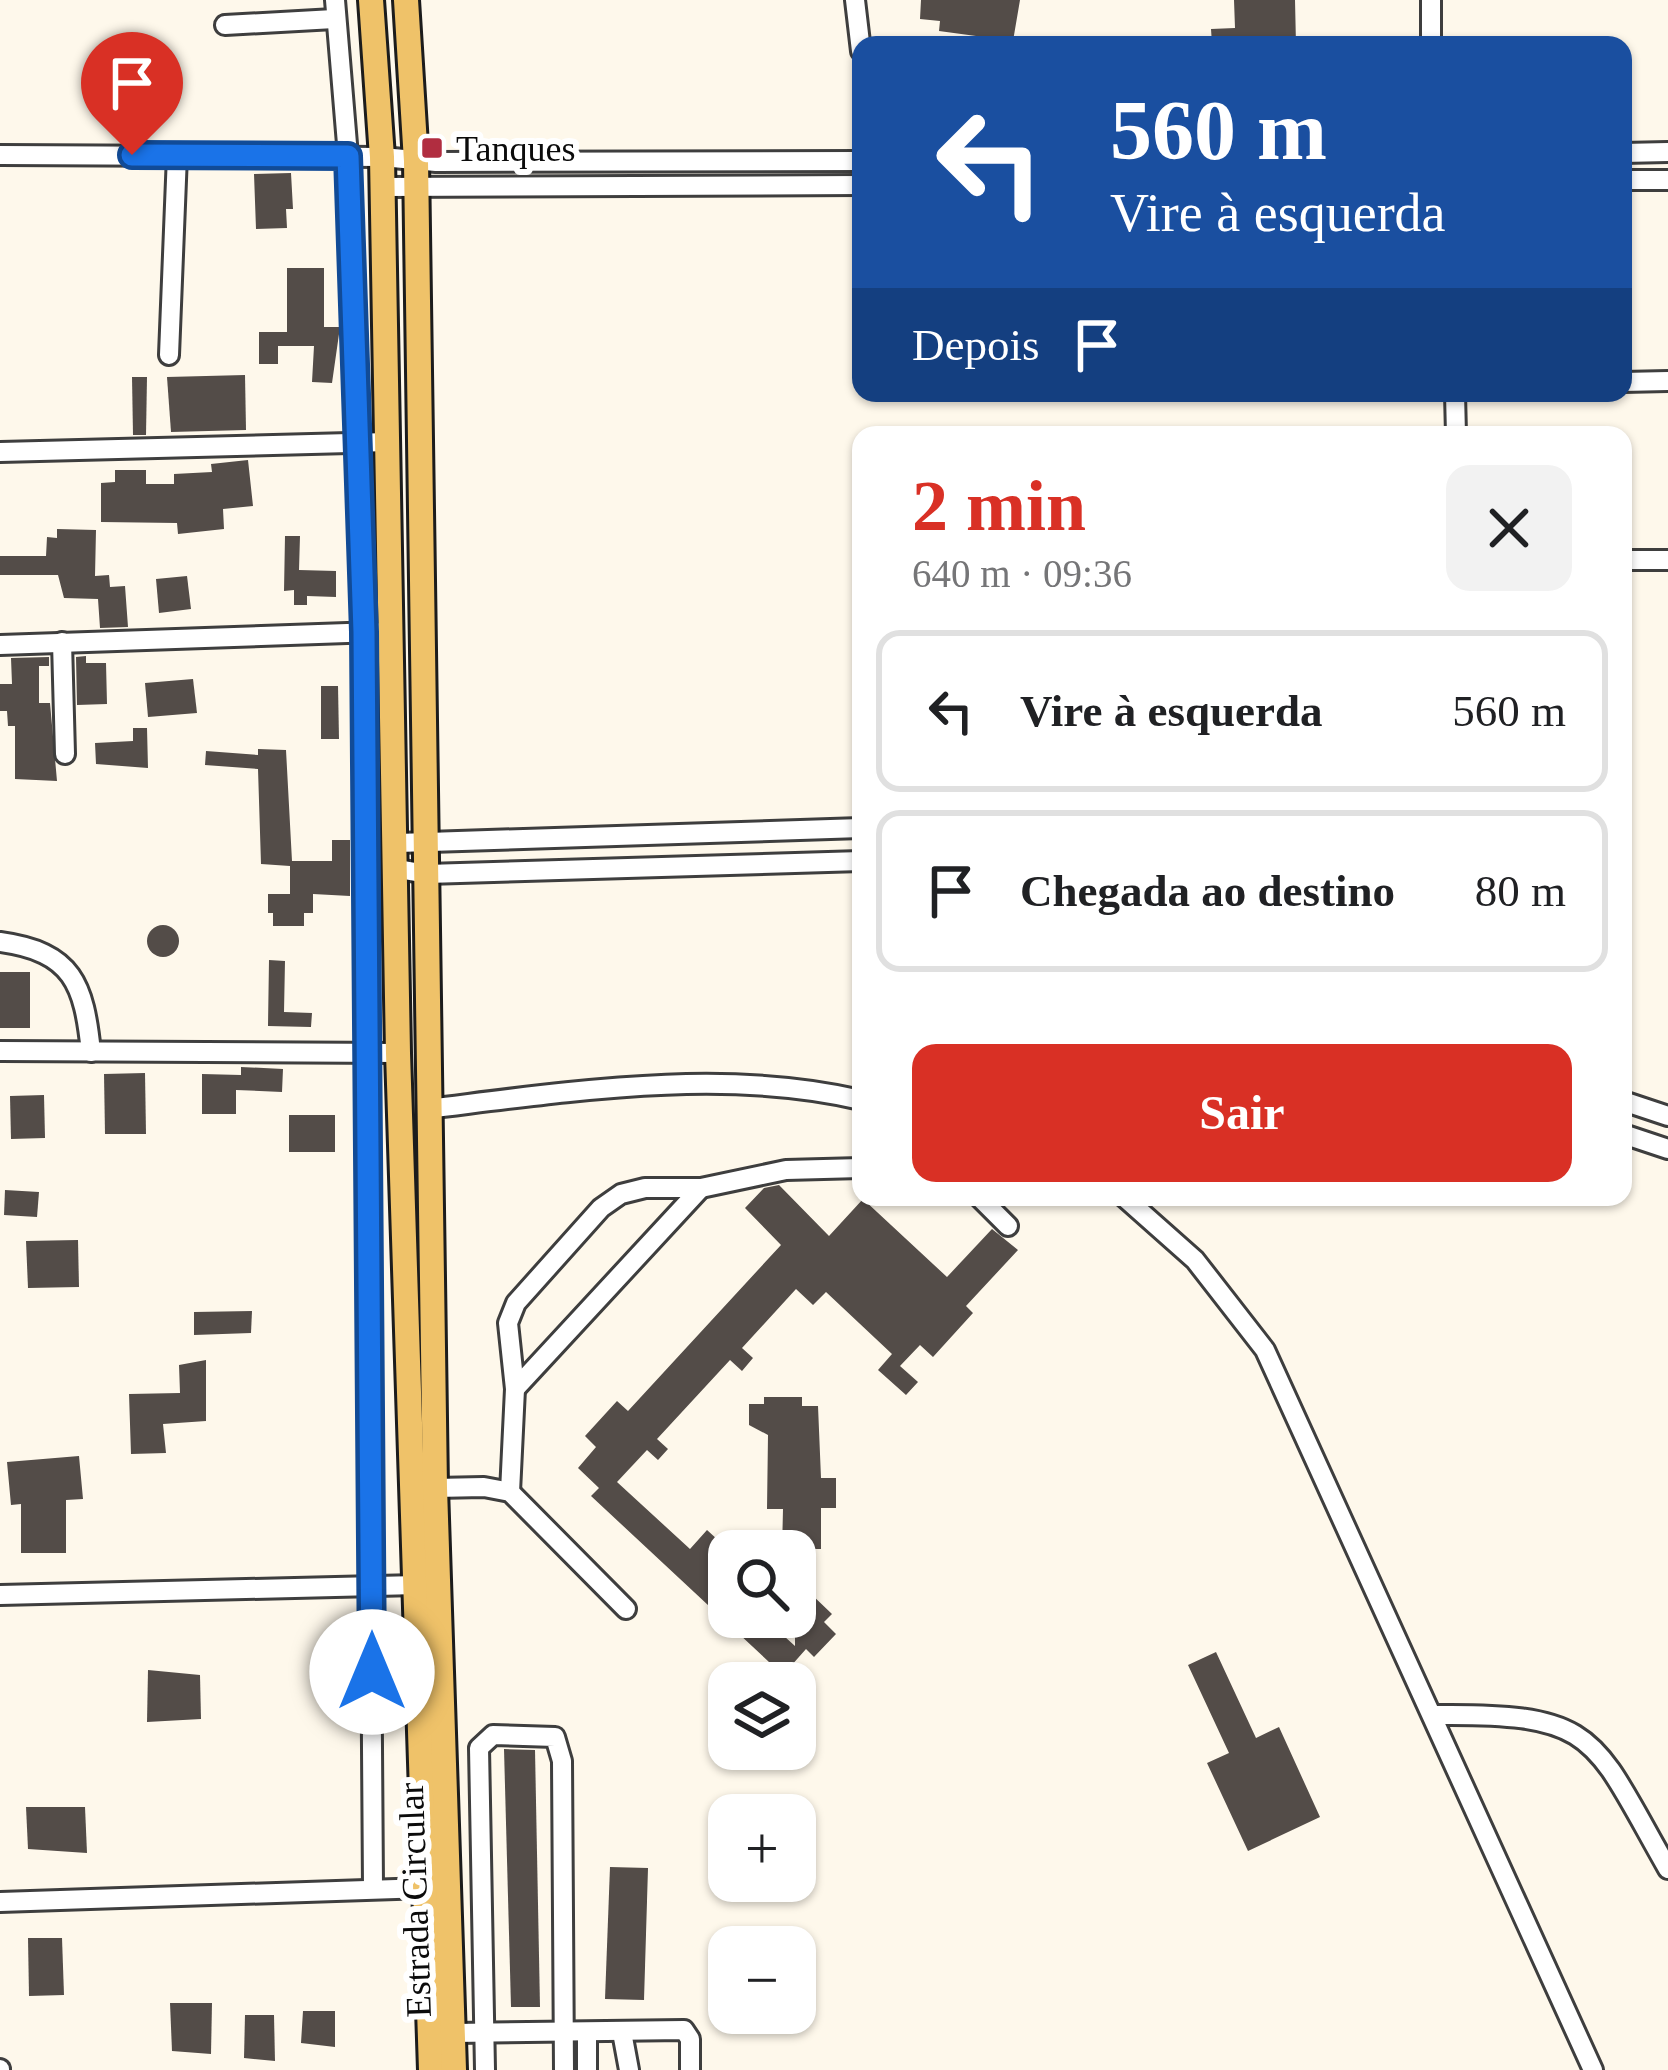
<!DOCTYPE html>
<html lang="pt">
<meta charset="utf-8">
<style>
:root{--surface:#fff;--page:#f2f2f2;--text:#202124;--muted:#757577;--line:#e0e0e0;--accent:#d93025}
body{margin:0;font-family:"Times New Roman",serif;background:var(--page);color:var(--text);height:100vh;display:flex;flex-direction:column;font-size:45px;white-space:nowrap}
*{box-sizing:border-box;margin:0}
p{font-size:39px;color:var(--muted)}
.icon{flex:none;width:66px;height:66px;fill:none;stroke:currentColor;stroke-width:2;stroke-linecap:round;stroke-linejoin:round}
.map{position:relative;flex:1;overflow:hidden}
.drawer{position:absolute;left:852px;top:426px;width:780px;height:780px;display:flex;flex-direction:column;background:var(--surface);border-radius:24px;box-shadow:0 3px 9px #0004}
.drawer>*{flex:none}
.top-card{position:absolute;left:852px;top:36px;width:780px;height:366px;border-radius:24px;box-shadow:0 3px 9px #0004;background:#1a4fa0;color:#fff;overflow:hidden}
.tools{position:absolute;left:708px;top:1530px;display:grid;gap:24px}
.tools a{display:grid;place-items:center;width:108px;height:108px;border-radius:24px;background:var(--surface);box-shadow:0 3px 9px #0004;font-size:60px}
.pin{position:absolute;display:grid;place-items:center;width:102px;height:102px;color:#fff;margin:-123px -51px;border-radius:50% 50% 50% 0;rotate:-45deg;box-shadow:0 0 12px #0007}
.pin .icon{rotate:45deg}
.me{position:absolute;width:132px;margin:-66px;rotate:0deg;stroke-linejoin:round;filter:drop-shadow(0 0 9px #0008)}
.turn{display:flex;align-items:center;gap:42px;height:252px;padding:0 60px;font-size:54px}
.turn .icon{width:156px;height:156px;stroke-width:2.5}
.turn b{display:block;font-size:84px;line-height:102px}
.then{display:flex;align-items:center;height:114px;padding:0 60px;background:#0003;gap:24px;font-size:45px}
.round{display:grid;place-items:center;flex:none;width:126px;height:126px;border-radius:24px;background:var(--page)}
.summary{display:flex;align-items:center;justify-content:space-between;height:204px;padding:0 60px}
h1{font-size:72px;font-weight:600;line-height:90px;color:var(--accent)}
.action{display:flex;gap:24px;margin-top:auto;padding:24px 60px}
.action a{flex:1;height:138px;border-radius:24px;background:var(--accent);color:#fff;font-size:48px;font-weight:600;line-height:138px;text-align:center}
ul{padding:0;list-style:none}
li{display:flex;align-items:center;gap:36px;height:162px;margin:0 24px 18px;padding:0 36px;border:6px solid var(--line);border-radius:24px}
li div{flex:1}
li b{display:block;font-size:45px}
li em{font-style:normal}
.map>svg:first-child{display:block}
</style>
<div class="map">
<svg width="1668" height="2070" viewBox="0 0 1668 2070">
<rect width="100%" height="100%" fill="#fef8eb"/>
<g fill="#534c48">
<polygon points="921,0 1020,0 1013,41 939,31 940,21 920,19"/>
<polygon points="1234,0 1295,0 1296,45 1212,44 1211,29 1235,28"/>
<polygon points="291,173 293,209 286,209 287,228 256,229 254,174"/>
<polygon points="287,268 324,268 324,327 340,327 332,383 312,382 314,346 278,346 278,364 259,364 259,332 287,332"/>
<polygon points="245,375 246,430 171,432 167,377"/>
<polygon points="132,377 147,377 146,435 133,435"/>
<polygon points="248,460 253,506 223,509 224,529 178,534 177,523 101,522 101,483 115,482 115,470 146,470 146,484 174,484 174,474 212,472 211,464"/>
<polygon points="57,529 96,530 95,576 109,575 110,587 125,586 128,627 100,628 98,599 64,598 58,575 0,575 0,556 46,556 47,537 57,538"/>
<polygon points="285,536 300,536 299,570 336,571 336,597 307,596 307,605 294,605 294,590 284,591"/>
<polygon points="187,576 191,609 159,613 156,579"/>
<polygon points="86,656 86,663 106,663 107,704 77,705 76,657"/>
<polygon points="49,657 49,666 39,666 39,703 50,703 57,781 15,779 15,726 8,726 7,711 0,711 0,684 12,684 11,658"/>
<polygon points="193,679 197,713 148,717 145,683"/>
<polygon points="321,686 338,686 339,739 321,739"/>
<polygon points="133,728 147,728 148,768 96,764 95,743 133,741"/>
<polygon points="258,749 286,750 292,861 332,861 332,840 350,840 350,896 313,894 313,913 304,913 304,926 273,926 273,913 268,913 268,894 290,894 290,866 261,864 258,769 205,765 206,751 258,755"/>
<circle cx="163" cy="941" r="16"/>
<polygon points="269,960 285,961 284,1012 312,1013 311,1027 268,1026"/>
<rect x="0" y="972" width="30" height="56"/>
<polygon points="241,1067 283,1069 282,1092 236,1090 236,1114 202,1114 202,1074 241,1075"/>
<polygon points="145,1073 146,1134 105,1134 104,1074"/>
<polygon points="44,1095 45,1138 11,1139 10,1096"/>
<rect x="289" y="1115" width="46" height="37"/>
<polygon points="779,1185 829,1236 863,1199 947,1277 992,1229 1018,1250 966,1306 973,1313 933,1357 920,1345 900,1366 918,1382 906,1395 878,1370 892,1354 826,1292 813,1305 796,1289 742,1348 753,1358 742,1371 730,1360 657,1439 668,1449 658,1460 647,1450 617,1482 690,1549 707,1530 729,1550 729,1617 763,1617 795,1646 795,1609 810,1593 832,1614 824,1622 836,1634 814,1657 806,1649 783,1675 591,1496 599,1488 578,1468 596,1447 585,1436 617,1401 628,1411 781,1245 745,1208 764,1188"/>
<polygon points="5,1190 39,1192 37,1217 4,1215"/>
<polygon points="78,1240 79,1287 28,1288 26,1241"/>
<polygon points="252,1311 251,1333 194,1335 194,1312"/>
<polygon points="206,1360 206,1421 163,1424 166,1453 131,1454 129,1394 180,1393 179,1365"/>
<polygon points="764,1397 802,1397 802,1406 818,1406 821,1478 836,1478 836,1508 821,1508 821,1549 813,1549 813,1558 782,1551 783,1509 767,1509 768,1435 749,1425 749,1404 764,1404"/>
<polygon points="79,1456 83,1499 66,1500 66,1553 21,1553 21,1504 11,1505 7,1462"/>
<polygon points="1216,1652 1256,1738 1279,1727 1320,1817 1248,1851 1207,1763 1229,1753 1188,1665"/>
<polygon points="148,1670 200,1675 201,1719 147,1722"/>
<polygon points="504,1749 535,1750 540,2007 511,2007"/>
<polygon points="26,1807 85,1807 87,1853 28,1849"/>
<polygon points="610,1867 648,1868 644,2000 605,1999"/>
<polygon points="28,1938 62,1938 64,1995 29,1996"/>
<polygon points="170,2003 212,2003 211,2054 172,2051"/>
<polygon points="303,2011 335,2011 335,2047 301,2043"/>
<polygon points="245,2015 274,2015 275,2061 244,2058"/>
</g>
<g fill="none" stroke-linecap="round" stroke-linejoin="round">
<defs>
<g id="minor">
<polyline points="335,0 348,156 364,632 373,1886"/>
<polyline points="855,0 861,51"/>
<polyline points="1431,0 1431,45"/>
<polyline points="225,25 334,19"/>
<polyline points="1623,153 1668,152"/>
<polyline points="0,155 382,157 436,162 861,161"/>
<polyline points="1623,180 1668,180"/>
<polyline points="383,187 861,185"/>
<polyline points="169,355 177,155"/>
<polyline points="1623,382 1668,381"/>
<polyline points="1455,393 1456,435"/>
<polyline points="0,452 388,442"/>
<polyline points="1623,560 1668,560"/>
<polyline points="62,642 65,754"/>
<polyline points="0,645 376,632"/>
<polyline points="398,843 861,828"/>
<polyline points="398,869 427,874 861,861"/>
<path d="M0 942C73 952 84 984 91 1052"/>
<polyline points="0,1051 398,1053"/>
<polyline points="1623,1101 1668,1116"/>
<path d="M427 1109C567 1092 722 1067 861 1100"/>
<polyline points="1623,1134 1668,1149"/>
<polyline points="979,1197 1008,1226"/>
<polyline points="1124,1197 1195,1260 1265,1350 1593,2070"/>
<polyline points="515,1389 701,1188"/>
<polyline points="435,1488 484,1487 510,1492 626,1609"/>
<polyline points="510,1492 515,1389 508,1323 516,1303 601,1208 621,1194 645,1188 701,1188 786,1170 861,1168"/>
<polyline points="0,1595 417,1585"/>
<path d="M1435 1715C1599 1713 1592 1736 1668 1869"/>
<polyline points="0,1902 426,1888"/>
<polyline points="587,2032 587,2070"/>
<polyline points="622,2032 629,2070"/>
<polyline points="454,2033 684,2030 690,2039 690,2070"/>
<polyline points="0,2069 0,2070"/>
<polyline points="485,2070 479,1748 493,1735 555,1737 562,1761 564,2070"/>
</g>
<g id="major">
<polyline points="371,0 382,157 398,1053 431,2070"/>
<polyline points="406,0 416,161 435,1488 454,2070"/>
</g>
</defs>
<use href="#minor" stroke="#3e3e3e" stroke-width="24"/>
<use href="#major" stroke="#1c1c1c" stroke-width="30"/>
<use href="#minor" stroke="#fff" stroke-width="18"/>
<use href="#major" stroke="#efc269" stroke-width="24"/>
</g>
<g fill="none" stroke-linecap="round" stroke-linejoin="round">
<defs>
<polyline id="route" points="132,155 348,156 364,632 372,1672"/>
</defs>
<use href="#route" stroke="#114b97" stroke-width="30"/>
<use href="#route" stroke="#1a73e8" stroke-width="21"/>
</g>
<rect fill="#b12d40" stroke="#fff" stroke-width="4.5" x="420" y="136" width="24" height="24" rx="6"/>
<g text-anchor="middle" stroke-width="12" stroke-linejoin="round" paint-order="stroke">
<g font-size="36" fill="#0b0b0b" stroke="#fff" text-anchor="start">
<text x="456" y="161">Tanques</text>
</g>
<g font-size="36" fill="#0b0b0b" stroke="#fff">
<text transform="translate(414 1900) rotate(-92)" y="13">Estrada Circular</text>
</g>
</g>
</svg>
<div class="tools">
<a><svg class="icon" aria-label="search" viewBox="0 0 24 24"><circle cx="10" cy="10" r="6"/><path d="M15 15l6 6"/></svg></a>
<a><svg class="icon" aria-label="layers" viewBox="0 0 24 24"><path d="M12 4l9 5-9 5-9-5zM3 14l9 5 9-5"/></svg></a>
<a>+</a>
<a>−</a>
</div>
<div class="pin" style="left:132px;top:155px;background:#d93025"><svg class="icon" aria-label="arrive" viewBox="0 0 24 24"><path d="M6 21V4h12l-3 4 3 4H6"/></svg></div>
<svg class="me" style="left:372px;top:1672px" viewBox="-20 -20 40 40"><circle r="19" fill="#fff"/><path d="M0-13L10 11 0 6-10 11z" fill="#1a73e8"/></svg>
<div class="top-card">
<div class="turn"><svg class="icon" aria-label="left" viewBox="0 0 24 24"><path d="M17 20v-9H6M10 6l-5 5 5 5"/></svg><div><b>560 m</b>Vire à esquerda</div></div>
<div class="then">Depois<svg class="icon" aria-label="arrive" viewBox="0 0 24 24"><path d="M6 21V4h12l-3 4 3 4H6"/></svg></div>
</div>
<section class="drawer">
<div class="summary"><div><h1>2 min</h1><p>640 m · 09:36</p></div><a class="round"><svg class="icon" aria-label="close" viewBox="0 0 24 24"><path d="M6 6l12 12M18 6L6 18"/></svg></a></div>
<ul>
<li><svg class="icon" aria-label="left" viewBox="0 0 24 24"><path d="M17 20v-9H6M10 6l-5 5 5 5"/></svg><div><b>Vire à esquerda</b></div><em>560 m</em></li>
<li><svg class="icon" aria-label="arrive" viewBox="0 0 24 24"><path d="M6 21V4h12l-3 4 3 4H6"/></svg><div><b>Chegada ao destino</b></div><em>80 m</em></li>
</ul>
<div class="action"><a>Sair</a></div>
</section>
</div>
